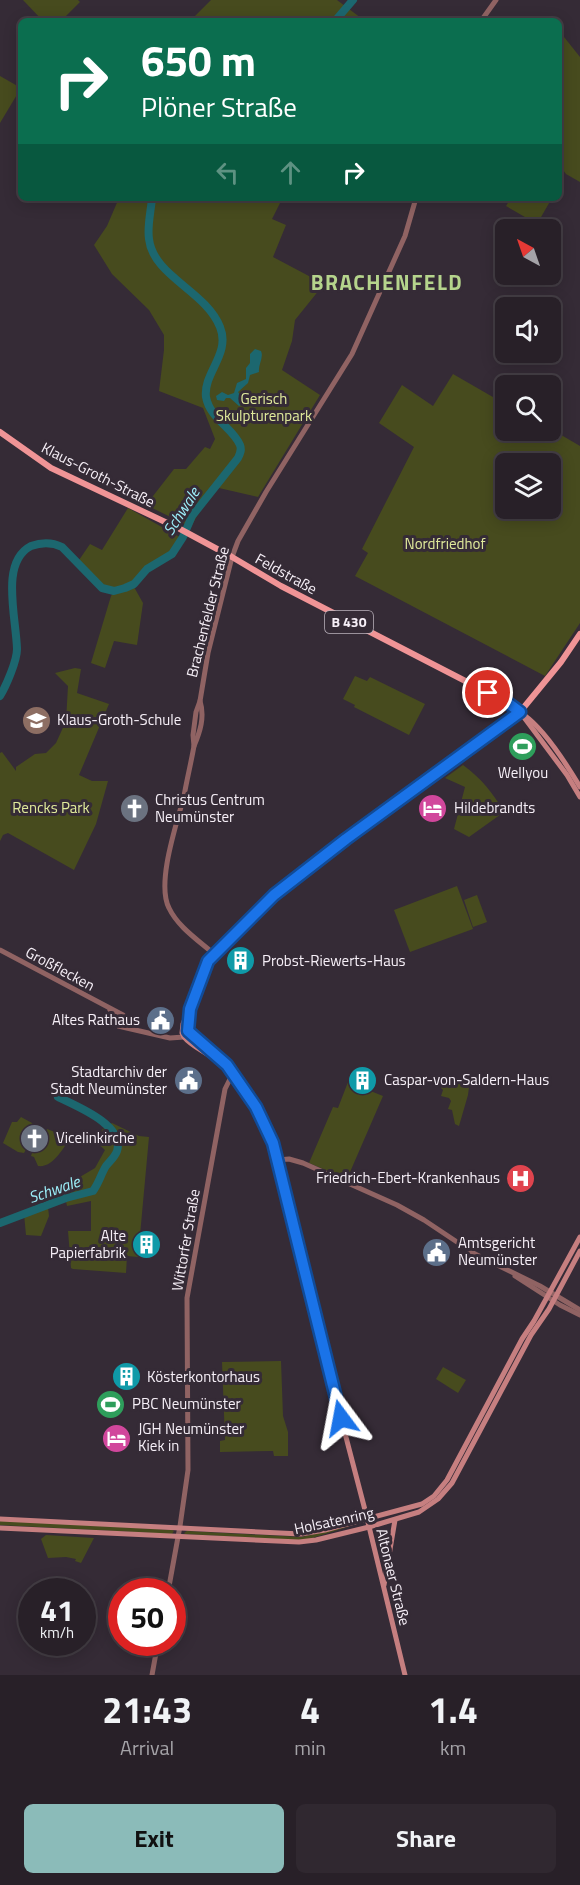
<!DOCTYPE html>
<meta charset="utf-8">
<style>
:root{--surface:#282028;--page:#302830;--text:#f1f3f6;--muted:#a5a3a8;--line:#443e45;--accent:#8bbbb9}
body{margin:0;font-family:"Titillium Web",sans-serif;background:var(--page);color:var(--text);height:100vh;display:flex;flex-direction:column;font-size:22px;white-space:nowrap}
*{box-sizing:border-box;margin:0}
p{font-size:20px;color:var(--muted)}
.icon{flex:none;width:33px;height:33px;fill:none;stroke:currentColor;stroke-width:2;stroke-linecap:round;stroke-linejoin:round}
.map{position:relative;height:1675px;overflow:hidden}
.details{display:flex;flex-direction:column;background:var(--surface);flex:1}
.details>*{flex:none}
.guide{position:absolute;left:18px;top:18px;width:544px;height:183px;border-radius:9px;box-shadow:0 3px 15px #0003,0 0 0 2px var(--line);background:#0b6e4f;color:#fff;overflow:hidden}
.needle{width:39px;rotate:320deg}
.fabs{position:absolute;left:495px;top:219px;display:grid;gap:12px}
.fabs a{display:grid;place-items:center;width:66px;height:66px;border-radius:9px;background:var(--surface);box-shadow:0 3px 15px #0003,0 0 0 2px var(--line);font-size:30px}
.speed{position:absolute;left:18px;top:1578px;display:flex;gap:12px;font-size:30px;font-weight:700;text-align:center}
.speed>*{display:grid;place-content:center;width:78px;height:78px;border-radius:50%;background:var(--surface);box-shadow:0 3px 15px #0003,0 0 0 2px var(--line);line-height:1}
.speed small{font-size:15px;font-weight:400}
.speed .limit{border:9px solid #d22;background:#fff;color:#111}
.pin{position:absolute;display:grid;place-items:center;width:51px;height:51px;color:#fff;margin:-26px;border:3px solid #fff;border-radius:50%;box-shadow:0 2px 6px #0007}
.me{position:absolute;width:66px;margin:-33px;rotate:347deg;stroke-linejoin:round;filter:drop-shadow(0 0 4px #0008)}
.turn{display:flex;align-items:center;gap:21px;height:126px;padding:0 24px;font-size:27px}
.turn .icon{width:78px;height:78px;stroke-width:2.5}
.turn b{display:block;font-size:42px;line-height:51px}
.lanes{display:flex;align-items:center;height:57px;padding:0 24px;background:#0003;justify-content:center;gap:30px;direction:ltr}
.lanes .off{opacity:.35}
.eta{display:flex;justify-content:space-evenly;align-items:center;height:102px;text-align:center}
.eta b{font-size:36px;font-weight:700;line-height:42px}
.button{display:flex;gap:12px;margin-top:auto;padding:12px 24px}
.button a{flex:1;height:69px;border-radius:9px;background:var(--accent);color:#111;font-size:24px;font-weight:700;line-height:69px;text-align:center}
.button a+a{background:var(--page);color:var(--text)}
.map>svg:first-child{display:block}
</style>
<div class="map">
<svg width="580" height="1675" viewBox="0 0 580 1675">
<rect width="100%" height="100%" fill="#352b36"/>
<g fill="#474b1e" fill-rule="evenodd">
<polygon points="23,0 78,0 80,2 61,21 43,21"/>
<polygon points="211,0 337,0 365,21 190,21"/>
<polygon points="560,32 580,57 580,182 566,174 560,166"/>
<polygon points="0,76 21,88 0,123"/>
<polygon points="119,198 279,198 282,199 272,219 286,225 273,257 324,284 295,320 292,341 282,370 320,395 258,497 219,488 199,512 191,527 146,505 174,469 186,469 205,447 210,449 215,439 203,408 159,391 164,350 164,335 149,310 112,274 94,245 107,226"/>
<polygon points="511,198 552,198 537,224 506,206"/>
<path d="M453 374 505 404 506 430 551 429 580 446V623L545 676 355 576 368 553 362 549 414 447 379 423 402 385 433 406ZM506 464H550V508H506Z"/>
<polygon points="128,508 185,540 171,557 147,570 134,587 143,603 137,645 114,641 105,668 91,663 111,596 114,591 102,588 77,563 90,544 102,550"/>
<polygon points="75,668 81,669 77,693 109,704 79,775 92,781 108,781 96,824 74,870 8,833 3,835 0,841 0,753 2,752 16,771 16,767 35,754 46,753 56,743 66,721 68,686 55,673"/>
<polygon points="355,676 367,681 370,677 425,704 409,735 354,707 355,705 343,699"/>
<path d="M463 765C481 778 493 793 504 812L469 837 454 829 465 787 445 778Z"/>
<polygon points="457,886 473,929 410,952 394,910"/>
<polygon points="477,895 487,922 473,927 464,900"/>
<polygon points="435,1076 470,1079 468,1095 459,1126 455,1124 452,1110 448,1109 451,1101 449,1098 441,1096 443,1090 441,1088 441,1082 435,1079"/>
<polygon points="348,1082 383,1096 347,1179 309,1163 333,1107 338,1108"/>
<polygon points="21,1117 32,1123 33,1125 24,1146 27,1147 24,1153 18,1152 3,1143 12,1122 17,1122"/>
<polygon points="112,1123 139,1136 149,1137 138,1257 127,1256 126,1273 73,1269 71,1268 68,1231 91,1231 91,1201 67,1206 63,1187 95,1168 105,1150 91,1137"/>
<path d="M47 1129 71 1138C62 1149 53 1168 38 1166L34 1157 31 1156 33 1150 37 1151Z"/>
<polygon points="48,1207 49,1216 41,1236 26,1235 24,1214"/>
<polygon points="281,1361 283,1416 288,1432 288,1456 274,1456 273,1451 220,1452 220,1441 225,1440 222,1362"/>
<polygon points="443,1367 466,1380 458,1393 436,1379"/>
<polygon points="0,1520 172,1530 174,1531 172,1534 0,1525"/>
<polygon points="351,1526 309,1539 297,1540 185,1534 184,1533 187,1531 301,1537"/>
<polygon points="46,1535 94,1538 81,1563 75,1561 76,1559 66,1557 48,1558 41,1539"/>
</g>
<path fill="#1c676f" d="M255 349 261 351C264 357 258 365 259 372L250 375 248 383 238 392 244 400 243 404 239 406 230 398H226L224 401 217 400 216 396 222 392 228 395 234 393 237 383 246 379V368L250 363V354Z"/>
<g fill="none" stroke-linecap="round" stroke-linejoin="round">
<g stroke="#1c676f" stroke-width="8">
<polyline points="335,21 353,0"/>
<path d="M0 696C6 686 17 661 17 649 16 616 0 562 31 546 42 542 52 542 62 547L102 588 114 591 125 588 134 584 147 569 172 554 183 537 192 516 238 458C240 454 242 450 240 445 233 428 210 419 206 397 203 373 231 354 220 327 206 291 153 276 149 239 147 226 151 211 152 198"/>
<path d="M0 1223 66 1198 93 1191C99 1183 101 1174 106 1166 110 1161 115 1157 117 1151 125 1125 76 1106 58 1097"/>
</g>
<g stroke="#906363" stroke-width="5">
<polyline points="481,21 496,0"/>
<path d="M200 701C205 717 200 732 194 746 191 763 187 779 184 796 177 823 156 883 169 908 178 927 198 940 214 954"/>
<polyline points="194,746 193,735 196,712 200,701 208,653 232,557 238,541 266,492 352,354 405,236 416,198"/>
<polyline points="0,950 123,1015 132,1028"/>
<polyline points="110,1010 118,1026 170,1038 184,1037 186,1034"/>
<polyline points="278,1160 289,1159 303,1163 397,1205 424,1220 475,1254 540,1286 580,1310"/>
<polyline points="515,1276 560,1305 580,1315"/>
<polyline points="168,1592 180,1526 188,1470 187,1298 225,1089 232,1075"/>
<polyline points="152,1675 158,1642"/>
</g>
<g stroke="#c67f80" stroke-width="5">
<polyline points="520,712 567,775 580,797"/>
<path d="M524 715C545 730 567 765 580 787"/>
<path d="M190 1013 188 1028 190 1033C203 1047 222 1054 231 1072"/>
<path d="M184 1037C191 1046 204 1051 214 1059 242 1083 258 1110 273 1143L341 1418 365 1510 405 1675"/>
<polyline points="184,1037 182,1033 183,1024 208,961 274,895 347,839 520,712"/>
<polyline points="0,1519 301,1534 325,1530 422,1504 434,1496 447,1480 522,1339 534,1321 580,1237"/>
<polyline points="0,1528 299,1542 316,1540 369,1527 419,1512 438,1499 452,1483 531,1335 549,1309 580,1251"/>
<polyline points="384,1585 395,1520"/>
</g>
<polyline stroke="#f09496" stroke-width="6" points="0,432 51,468 180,529 232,557 281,586 508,703 520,712 561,662 580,634"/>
</g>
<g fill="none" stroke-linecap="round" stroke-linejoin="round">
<defs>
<polyline id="route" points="341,1418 273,1143 256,1107 227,1065 188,1031 190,1009 208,961 274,895 346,839 520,712 508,703 488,693"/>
</defs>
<use href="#route" stroke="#114b97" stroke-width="15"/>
<use href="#route" stroke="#1a73e8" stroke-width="10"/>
</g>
<defs>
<symbol id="school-disc" viewBox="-11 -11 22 22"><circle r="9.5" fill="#8d6e63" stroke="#352b36"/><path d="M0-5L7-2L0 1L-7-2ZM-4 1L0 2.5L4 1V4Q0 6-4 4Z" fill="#fff"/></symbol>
<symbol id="stadium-disc" viewBox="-11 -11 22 22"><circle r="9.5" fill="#2e9e5b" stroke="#352b36"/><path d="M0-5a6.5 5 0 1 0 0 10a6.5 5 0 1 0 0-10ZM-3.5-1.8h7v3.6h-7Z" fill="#fff"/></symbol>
<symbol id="hotel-disc" viewBox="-11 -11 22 22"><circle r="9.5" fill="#d1479c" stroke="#352b36"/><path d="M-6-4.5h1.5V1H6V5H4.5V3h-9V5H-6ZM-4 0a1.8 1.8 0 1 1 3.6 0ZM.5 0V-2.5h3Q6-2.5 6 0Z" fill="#fff"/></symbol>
<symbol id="church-disc" viewBox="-11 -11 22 22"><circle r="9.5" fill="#6b7280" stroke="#352b36"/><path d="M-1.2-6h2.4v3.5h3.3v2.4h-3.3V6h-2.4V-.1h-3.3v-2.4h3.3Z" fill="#fff"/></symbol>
<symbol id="building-disc" viewBox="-11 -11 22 22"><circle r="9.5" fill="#0f9aa8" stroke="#352b36"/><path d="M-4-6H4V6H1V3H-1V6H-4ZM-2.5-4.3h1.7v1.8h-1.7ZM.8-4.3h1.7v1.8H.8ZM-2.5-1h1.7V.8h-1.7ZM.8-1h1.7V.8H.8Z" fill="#fff"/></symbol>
<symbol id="civic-disc" viewBox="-11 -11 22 22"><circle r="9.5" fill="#5c6f8a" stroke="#352b36"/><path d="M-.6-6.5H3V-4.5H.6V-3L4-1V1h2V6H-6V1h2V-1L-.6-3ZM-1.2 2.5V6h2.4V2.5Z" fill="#fff"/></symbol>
<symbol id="hospital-disc" viewBox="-11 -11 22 22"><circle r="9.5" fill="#e0444e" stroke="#352b36"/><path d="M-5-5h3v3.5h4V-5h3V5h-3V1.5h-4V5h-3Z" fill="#fff"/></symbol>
</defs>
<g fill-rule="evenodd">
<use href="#school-disc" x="20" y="704" width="33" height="33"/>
<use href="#stadium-disc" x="506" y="730" width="33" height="33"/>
<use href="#hotel-disc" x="416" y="792" width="33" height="33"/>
<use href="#church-disc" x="118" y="792" width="33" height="33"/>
<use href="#building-disc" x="224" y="944" width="33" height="33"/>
<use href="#civic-disc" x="144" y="1004" width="33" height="33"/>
<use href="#building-disc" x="346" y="1064" width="33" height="33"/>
<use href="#civic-disc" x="172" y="1064" width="33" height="33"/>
<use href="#church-disc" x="18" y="1122" width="33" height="33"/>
<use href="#hospital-disc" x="504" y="1162" width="33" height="33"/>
<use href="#building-disc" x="130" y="1228" width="33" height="33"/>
<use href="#civic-disc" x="420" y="1236" width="33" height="33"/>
<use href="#building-disc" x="110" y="1360" width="33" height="33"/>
<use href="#stadium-disc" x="94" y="1388" width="33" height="33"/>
<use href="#hotel-disc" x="100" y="1422" width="33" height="33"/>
</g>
<g text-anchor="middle" stroke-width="6" stroke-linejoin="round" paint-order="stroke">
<rect fill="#352b36" stroke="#bcb4bd" stroke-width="1.5" x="325" y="611" width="48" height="22" rx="4.5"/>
<g font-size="14" font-weight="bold" fill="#f6eff7">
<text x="349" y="627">B 430</text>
</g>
<g font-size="15" fill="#e0ea9b" stroke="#352b36">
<text x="264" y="404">Gerisch<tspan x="264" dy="17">Skulpturenpark</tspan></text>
<text x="445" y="549">Nordfriedhof</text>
<text x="51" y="813">Rencks Park</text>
</g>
<g font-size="15" fill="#f6eff7" stroke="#352b36">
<text transform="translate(98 475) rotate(27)" y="5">Klaus-Groth-Straße</text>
<text transform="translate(286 574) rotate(29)" y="5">Feldstraße</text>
<text transform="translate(208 612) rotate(-76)" y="5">Brachenfelder Straße</text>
<text transform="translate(60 969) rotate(28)" y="5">Großflecken</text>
<text transform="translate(186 1240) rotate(-80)" y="5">Wittorfer Straße</text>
<text transform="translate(334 1521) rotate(-12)" y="5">Holsatenring</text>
<text transform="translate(393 1577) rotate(76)" y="5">Altonaer Straße</text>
</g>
<g font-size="15" fill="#f6eff7" stroke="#352b36" text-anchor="start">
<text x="57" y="725">Klaus-Groth-Schule</text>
<text x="523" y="778" text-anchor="middle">Wellyou</text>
<text x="155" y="805">Christus Centrum<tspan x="155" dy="17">Neumünster</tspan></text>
<text x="454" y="813">Hildebrandts</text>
<text x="262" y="966">Probst-Riewerts-Haus</text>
<text x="140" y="1025" text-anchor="end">Altes Rathaus</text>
<text x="167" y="1077" text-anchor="end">Stadtarchiv der<tspan x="167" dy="17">Stadt Neumünster</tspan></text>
<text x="384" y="1085">Caspar-von-Saldern-Haus</text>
<text x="56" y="1143">Vicelinkirche</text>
<text x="500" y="1183" text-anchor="end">Friedrich-Ebert-Krankenhaus</text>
<text x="126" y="1241" text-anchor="end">Alte<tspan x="126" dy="17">Papierfabrik</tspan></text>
<text x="458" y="1248">Amtsgericht<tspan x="458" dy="17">Neumünster</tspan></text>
<text x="147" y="1382">Kösterkontorhaus</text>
<text x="132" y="1409">PBC Neumünster</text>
<text x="138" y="1434">JGH Neumünster<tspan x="138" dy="17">Kiek in</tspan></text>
</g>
<g font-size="16" font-style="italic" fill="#9deffa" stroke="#352b36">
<text transform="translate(181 511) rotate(-57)" y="6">Schwale</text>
<text transform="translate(54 1189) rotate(-19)" y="6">Schwale</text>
</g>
<g font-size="21" font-weight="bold" letter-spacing="1.5" fill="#b5d48c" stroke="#352b36">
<text x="387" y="290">BRACHENFELD</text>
</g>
</g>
</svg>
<div class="fabs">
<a><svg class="needle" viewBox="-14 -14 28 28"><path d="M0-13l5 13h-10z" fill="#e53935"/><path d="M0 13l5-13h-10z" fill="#a5a3a8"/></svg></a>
<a><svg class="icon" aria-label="sound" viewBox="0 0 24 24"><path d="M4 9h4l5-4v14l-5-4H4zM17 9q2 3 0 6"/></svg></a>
<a><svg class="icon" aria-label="search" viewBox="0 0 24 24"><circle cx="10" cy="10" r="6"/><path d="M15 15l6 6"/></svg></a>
<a><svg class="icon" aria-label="layers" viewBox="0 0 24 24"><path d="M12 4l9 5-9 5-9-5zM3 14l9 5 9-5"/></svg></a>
</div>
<div class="speed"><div>41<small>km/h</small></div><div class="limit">50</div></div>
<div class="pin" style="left:488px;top:693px;background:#d93025"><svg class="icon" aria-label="arrive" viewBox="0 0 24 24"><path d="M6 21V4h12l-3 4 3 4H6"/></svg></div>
<svg class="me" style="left:341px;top:1418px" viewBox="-20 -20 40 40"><path d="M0-17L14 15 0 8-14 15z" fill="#1a73e8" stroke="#fff" stroke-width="4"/></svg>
<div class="guide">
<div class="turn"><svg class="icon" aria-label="right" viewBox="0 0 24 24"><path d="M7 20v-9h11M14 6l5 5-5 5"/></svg><div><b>650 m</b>Plöner Straße</div></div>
<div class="lanes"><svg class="icon off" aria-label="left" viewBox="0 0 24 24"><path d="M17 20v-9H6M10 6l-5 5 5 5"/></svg><svg class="icon off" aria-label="ahead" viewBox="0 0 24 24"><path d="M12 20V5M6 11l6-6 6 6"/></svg><svg class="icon" aria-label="right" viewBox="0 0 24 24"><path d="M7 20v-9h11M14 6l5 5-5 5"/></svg></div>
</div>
</div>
<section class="details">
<div class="eta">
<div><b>21:43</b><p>Arrival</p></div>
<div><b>4</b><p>min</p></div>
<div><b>1.4</b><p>km</p></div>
</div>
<div class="button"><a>Exit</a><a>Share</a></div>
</section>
